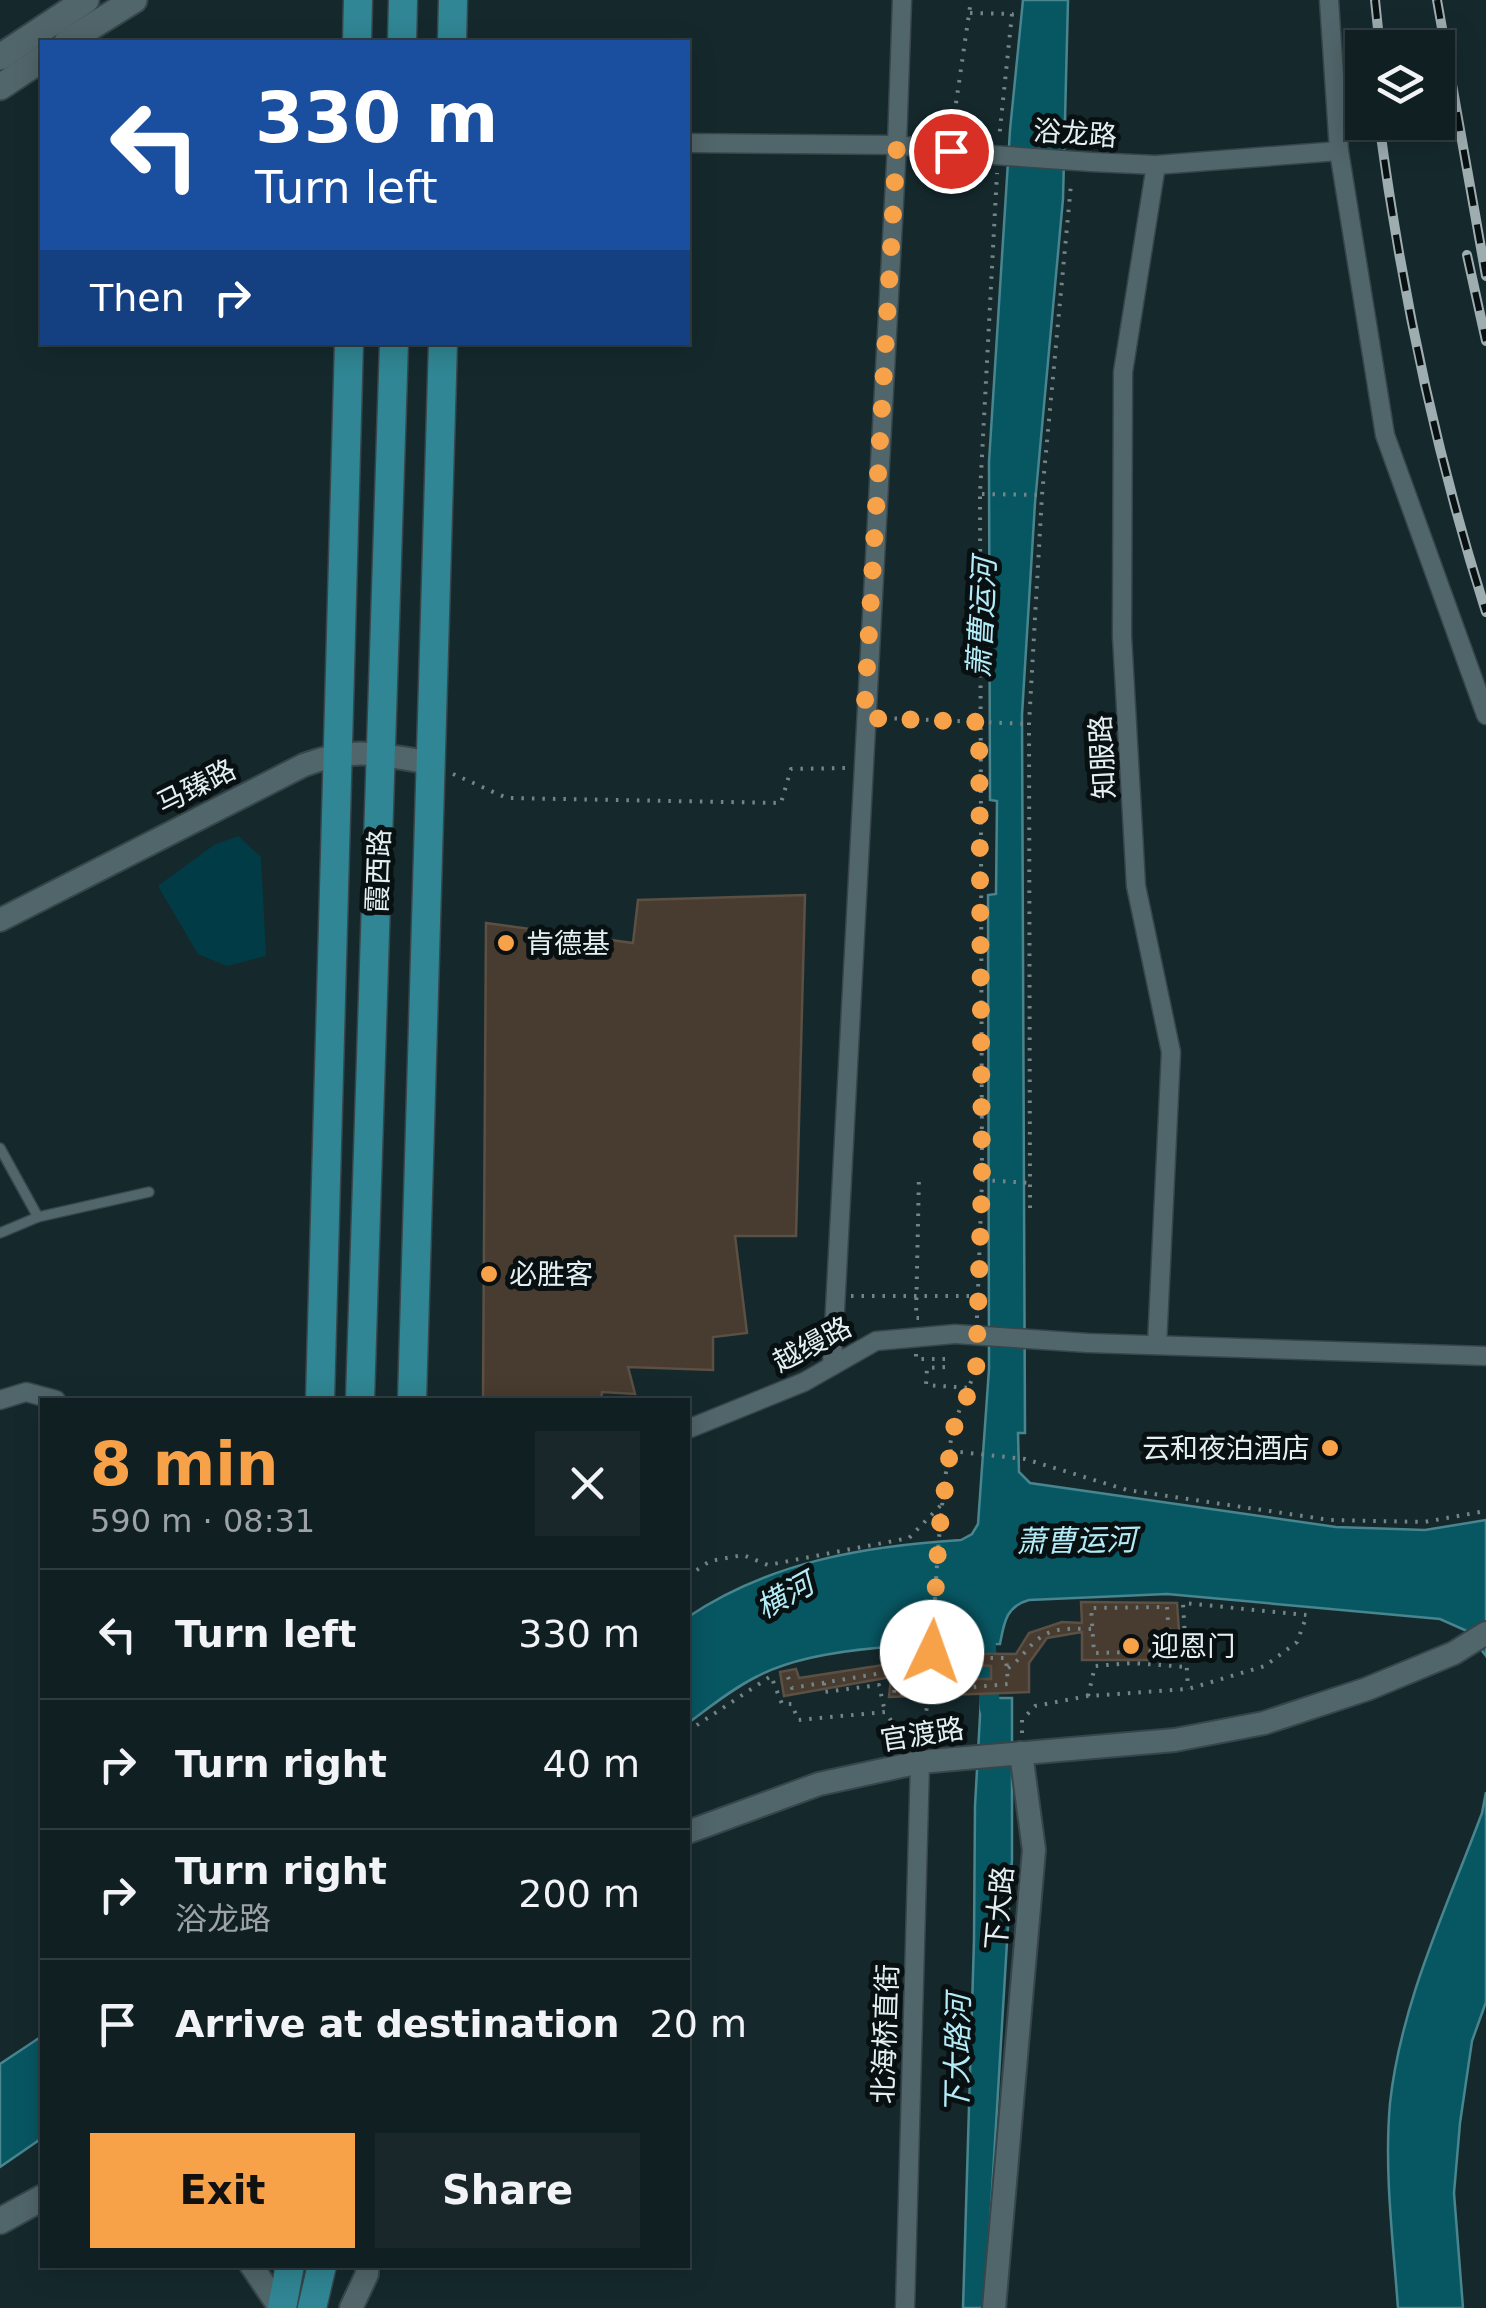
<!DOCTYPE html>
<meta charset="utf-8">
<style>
:root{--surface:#101f22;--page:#19272a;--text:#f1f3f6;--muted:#9ca2a5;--line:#303d40;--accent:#f7a149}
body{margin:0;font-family:"DejaVu Sans","Noto Sans SC",sans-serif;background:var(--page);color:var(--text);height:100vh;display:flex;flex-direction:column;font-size:38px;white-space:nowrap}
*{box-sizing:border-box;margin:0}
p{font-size:32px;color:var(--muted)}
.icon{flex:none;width:55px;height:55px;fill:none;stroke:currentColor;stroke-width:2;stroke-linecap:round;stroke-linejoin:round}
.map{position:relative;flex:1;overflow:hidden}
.drawer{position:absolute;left:40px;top:1398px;width:650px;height:870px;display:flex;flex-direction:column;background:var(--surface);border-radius:0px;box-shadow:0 5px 25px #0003,0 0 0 2px var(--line)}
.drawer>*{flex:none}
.hud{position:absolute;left:40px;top:40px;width:650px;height:305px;border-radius:0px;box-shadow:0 5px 25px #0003,0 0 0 2px var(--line);background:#1a4fa0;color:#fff;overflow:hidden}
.controls{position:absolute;left:1345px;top:30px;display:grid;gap:20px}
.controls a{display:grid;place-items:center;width:110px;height:110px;border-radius:0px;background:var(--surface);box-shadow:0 5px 25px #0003,0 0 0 2px var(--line);font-size:50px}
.pin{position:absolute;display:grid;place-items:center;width:85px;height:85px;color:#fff;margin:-42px;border:5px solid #fff;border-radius:50%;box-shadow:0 2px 10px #0007}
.me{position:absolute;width:110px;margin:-55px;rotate:3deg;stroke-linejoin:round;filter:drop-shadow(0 0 8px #0008)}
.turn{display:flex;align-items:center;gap:35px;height:210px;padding:0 50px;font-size:45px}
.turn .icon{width:130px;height:130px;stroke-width:2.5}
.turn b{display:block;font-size:70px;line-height:85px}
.then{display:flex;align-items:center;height:95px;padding:0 50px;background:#0003;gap:20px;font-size:38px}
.round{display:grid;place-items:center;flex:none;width:105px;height:105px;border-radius:0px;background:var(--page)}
.overview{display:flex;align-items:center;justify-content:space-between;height:170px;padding:0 50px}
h1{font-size:60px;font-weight:700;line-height:75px;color:var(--accent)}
.action{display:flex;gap:20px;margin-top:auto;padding:20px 50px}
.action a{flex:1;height:115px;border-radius:0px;background:var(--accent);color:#111;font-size:40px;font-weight:700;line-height:115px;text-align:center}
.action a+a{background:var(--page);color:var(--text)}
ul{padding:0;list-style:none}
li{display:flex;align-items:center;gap:30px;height:130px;padding:0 50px;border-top:2px solid var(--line)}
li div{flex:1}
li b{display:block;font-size:38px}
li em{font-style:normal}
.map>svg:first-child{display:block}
</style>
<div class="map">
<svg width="1486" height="2308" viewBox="0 0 1486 2308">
<rect width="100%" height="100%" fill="#15292d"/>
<polygon fill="#013c46" points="238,836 261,857 266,956 227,966 198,954 158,886 214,845"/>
<g fill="#075763" stroke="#49858e" stroke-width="2.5">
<path d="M1023 0H1068L1063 199 1035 503 1022 715 1025 1433H1018L1019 1472 1030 1483 1336 1527 1425 1530 1486 1520V1656L1467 1631 1440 1619 1167 1594 1029 1600C1006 1606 1004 1623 1000 1644 931 1644 819 1644 758 1676 733 1688 710 1707 688 1723V1617C770 1562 864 1546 961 1540L972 1534 978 1524 989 1369 988 895 996 894 997 801 990 800 989 462 1010 130Z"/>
<polygon points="981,1698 1012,1698 1012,1859 985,2308 963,2308 974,1940 975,1806"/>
<path d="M1486 1792V2002L1472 2041 1460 2123 1454 2193 1463 2308H1398C1393 2240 1384 2171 1390 2103 1401 2002 1447 1907 1482 1813Z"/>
<polygon points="42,2036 42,2138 0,2167 0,2064"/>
</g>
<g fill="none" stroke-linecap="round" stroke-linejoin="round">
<polyline stroke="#075763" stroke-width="20" points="984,1618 990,1709"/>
</g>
<g fill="#483b2f" stroke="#5c4f43" stroke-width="2.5" fill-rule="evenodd">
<polygon points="805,895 796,1236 735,1236 747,1333 713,1337 713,1370 628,1367 635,1394 602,1392 601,1400 483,1400 486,923 633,943 638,900"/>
<path d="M1081 1602 1177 1603 1181 1660H1082V1632L1047 1638 1029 1663V1692L889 1697 891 1677 784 1696 780 1672 796 1669 799 1678 890 1664 891 1653 1016 1654 1029 1633 1062 1622 1082 1623ZM975 1665 991 1666V1679H975Z"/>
</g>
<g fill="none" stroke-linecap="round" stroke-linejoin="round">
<defs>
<g id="service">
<polyline points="0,1148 38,1217"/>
<polyline points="0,1233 38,1217 149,1192"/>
</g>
<g id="minor">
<polyline points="1329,0 1339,151 1385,435 1486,715"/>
<polyline points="688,143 897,145 978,154"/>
<polyline points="1091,162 1156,165 1339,151"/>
<polyline points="1156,165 1123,372 1122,636 1136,886 1171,1052 1157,1345"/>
<polyline points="1088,1343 1486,1356"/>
<polyline points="832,1366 897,145 902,0"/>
<polyline points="0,1400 26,1392 56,1400"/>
<polyline points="688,1429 804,1382 876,1341 955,1334"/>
<polyline points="905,2308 920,1762"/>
</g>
<g id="tertiary">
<path d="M0 920 304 765C354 746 379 754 431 763"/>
<polyline points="688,1832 819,1784 920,1762 1175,1740 1264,1723 1367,1689 1454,1653 1486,1633"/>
<polyline points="251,2265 280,2308"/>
<polyline points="351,2308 367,2274 367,2265"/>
<polyline points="994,2308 1034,1850 1021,1753"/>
</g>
<g id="secondary">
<polyline points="67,42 134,0"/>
<polyline points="0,57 86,0"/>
<polyline points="0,87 42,59"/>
<polyline points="0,2221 42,2198"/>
</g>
<g id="primary">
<polyline points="357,42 358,0"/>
<polyline points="402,42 403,0"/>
<polyline points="452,42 453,0"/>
<polyline points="320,1400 349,342"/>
<polyline points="360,1400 394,342"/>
<polyline points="412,1400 443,342"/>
<polyline points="282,2308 290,2265"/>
<polyline points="312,2308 322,2265"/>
</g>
</defs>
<use href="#service" stroke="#37464a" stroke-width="12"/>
<use href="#minor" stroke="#37464a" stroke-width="21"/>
<use href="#tertiary" stroke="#37464a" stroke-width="26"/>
<use href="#secondary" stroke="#37464a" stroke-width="29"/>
<use href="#primary" stroke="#37464a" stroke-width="31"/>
<g stroke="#748487" stroke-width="4" stroke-dasharray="2.5 8" stroke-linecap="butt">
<polyline points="970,13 1012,14 999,139"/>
<polyline points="953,124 971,0"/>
<polyline points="982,494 1042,495"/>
<polyline points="884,718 1029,724"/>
<polyline points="453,774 507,798 781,803 791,769 848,768"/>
<polyline points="982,1180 1030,1183"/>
<polyline points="1030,1208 1029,724 1042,495 1071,184"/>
<polyline points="851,1296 976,1296"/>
<polyline points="919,1318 916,1318 919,1175"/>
<polyline points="977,1318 982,1180 980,494 997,173"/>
<polyline points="916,1354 916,1359 945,1359 945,1367 927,1368 926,1385 970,1388"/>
<polyline points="950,1451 1025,1459 1127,1490 1330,1520 1424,1522 1486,1511"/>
<polyline points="688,1576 710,1561 743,1555 768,1565 909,1538 943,1503"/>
<polygon points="1167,1607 1170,1651 1094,1653 1091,1608"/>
<path d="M932 1652C936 1580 939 1506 952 1434 958 1404 975 1387 976 1353"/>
<polygon points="896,1658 1006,1658 1008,1684 894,1694"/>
<path d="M1008 1668C1020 1660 1026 1649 1037 1640 1053 1626 1073 1629 1092 1629"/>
<polyline points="788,1677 792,1688 894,1671"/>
<polyline points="824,1683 824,1692 879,1685 885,1712"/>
<polyline points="1088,1696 1095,1666 1132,1663 1187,1667"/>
<polyline points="688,1731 771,1676 782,1704 792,1704 798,1720 885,1712 909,1746"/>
<polyline points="1022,1733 1022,1720 1035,1706 1088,1696 1188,1689 1265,1666 1297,1642 1307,1615 1183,1603 1188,1689"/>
<polyline points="922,1742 928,1699"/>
</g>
<use href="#service" stroke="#51666b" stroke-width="9"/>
<use href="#minor" stroke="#51666b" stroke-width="18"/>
<use href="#tertiary" stroke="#51666b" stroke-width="22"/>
<use href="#secondary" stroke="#51666b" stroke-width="25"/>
<use href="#primary" stroke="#308694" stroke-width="28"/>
<defs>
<g id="rail">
<polyline points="1375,0 1380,48"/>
<polyline points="1437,0 1486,276"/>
<path d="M1379 122C1401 288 1435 452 1486 612"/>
<polyline points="1467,255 1486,341"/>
</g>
</defs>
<use href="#rail" stroke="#9eadb0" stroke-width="10"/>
<use href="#rail" stroke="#081012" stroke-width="6" stroke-dasharray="19" stroke-linecap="butt"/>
<defs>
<g id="minor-bridge">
<polyline points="978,154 1091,162"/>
<polyline points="955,1334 1088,1343"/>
</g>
</defs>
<use href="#minor-bridge" stroke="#37464a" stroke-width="21" stroke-linecap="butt"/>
<use href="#minor-bridge" stroke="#51666b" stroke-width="18"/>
</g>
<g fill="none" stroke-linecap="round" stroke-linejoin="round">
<polyline stroke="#f7a149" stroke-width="18" stroke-dasharray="0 32.4" points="932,1652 939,1532 953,1430 976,1375 982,1180 979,722 864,718 897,144 951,151"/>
</g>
<g fill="#f7a149" stroke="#081012" stroke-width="4">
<circle cx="506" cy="943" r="10"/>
<circle cx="489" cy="1274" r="10"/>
<circle cx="1330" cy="1448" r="10"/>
<circle cx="1131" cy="1646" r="10"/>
</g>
<g text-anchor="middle" stroke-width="10" stroke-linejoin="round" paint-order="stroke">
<g font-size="28" fill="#e3eff2" stroke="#081012">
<text transform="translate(1075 133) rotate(4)" y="10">浴龙路</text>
<text transform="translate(1102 757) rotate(-93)" y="10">知服路</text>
<text transform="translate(196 786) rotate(-27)" y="10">马臻路</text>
<text transform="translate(378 871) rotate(-88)" y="10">霞西路</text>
<text transform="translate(812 1344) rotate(-28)" y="10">越缦路</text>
<text transform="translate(922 1734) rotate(-9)" y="10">官渡路</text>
<text transform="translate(999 1908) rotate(-85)" y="10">下大路</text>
<text transform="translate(885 2034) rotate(-88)" y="10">北海桥直街</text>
</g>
<g font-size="28" fill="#e3eff2" stroke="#081012" text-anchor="start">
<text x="526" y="953">肯德基</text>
<text x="509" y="1284">必胜客</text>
<text x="1310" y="1458" text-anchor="end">云和夜泊酒店</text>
<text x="1151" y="1656">迎恩门</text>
</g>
<g font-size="30" font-style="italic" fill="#b3ebf7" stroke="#081012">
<text transform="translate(982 618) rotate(-87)" y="10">萧曹运河</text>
<text transform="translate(1076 1541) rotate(-1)" y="10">萧曹运河</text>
<text transform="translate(785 1596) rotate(-29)" y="10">横河</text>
<text transform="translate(958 2054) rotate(-89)" y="10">下大路河</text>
</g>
</g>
</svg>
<div class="controls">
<a><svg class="icon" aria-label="layers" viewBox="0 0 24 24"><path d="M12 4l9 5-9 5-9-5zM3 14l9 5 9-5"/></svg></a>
</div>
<div class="pin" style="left:951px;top:151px;background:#d93025"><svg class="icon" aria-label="arrive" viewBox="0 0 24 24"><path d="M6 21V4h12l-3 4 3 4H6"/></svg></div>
<svg class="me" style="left:932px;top:1652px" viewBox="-20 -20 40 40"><circle r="19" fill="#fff"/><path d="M0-13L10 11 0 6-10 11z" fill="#f7a149"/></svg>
<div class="hud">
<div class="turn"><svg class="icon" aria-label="left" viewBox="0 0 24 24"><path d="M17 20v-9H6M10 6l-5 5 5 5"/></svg><div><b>330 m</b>Turn left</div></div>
<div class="then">Then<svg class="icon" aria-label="right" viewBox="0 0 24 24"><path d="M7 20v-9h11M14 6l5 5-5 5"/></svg></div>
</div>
<section class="drawer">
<div class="overview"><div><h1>8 min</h1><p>590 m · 08:31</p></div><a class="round"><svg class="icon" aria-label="close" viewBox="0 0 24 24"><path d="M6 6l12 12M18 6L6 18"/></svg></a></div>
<ul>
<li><svg class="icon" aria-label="left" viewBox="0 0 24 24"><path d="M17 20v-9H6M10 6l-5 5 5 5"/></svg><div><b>Turn left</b></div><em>330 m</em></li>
<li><svg class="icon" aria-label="right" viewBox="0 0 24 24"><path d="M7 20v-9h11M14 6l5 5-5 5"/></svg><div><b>Turn right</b></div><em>40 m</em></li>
<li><svg class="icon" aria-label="right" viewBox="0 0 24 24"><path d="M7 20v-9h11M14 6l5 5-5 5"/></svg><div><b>Turn right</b><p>浴龙路</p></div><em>200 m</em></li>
<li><svg class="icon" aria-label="arrive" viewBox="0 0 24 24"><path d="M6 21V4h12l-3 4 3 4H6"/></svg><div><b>Arrive at destination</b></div><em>20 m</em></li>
</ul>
<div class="action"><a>Exit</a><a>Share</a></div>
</section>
</div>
